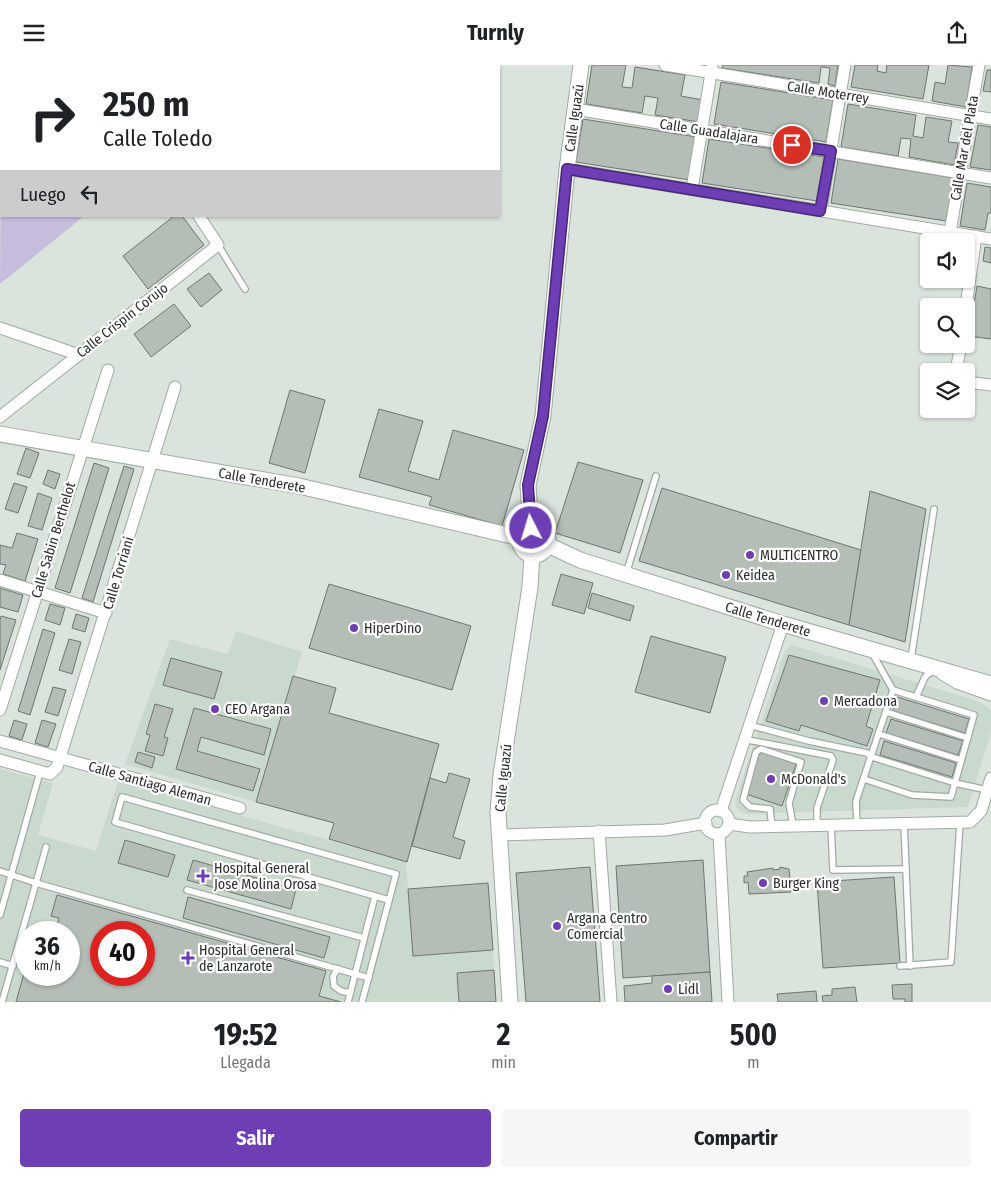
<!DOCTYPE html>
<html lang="es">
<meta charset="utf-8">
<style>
:root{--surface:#fff;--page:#f6f6f6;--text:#202124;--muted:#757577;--accent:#6e3eb5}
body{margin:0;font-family:"Fira Sans Condensed",sans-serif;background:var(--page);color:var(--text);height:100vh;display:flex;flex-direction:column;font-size:19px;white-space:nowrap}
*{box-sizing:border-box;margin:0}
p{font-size:16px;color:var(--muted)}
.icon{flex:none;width:28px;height:28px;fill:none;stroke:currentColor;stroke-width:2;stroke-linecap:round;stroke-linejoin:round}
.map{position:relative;height:937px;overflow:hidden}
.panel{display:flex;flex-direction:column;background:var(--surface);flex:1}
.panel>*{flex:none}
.guide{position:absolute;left:0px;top:0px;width:500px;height:152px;box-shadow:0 1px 4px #0004;background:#fff;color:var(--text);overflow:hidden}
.fabs{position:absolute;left:920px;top:168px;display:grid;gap:10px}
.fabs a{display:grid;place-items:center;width:55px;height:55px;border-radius:5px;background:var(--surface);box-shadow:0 1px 4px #0004;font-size:25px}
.speed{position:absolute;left:15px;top:856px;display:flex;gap:10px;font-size:25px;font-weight:700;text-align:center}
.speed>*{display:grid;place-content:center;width:65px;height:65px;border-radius:50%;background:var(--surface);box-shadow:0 1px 4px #0004;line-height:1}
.speed small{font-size:12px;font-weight:400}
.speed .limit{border:8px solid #d22;background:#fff;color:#111}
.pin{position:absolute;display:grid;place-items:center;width:42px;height:42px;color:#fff;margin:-21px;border:2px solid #fff;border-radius:50%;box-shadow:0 1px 5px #0007}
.me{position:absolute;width:55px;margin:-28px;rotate:355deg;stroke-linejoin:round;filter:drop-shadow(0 0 4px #0008)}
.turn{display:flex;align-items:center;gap:18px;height:105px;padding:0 20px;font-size:22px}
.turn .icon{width:65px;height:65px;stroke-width:2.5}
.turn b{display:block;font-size:35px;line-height:42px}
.then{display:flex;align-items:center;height:48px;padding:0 20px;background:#0003;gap:10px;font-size:19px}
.eta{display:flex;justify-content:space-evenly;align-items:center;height:85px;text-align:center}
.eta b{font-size:30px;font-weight:700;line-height:35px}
.button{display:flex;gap:10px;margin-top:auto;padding:10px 20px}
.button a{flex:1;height:58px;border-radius:5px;background:var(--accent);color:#fff;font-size:20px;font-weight:700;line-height:58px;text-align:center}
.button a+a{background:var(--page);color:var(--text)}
header{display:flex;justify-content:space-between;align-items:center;height:65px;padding:0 20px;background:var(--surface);font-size:22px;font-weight:700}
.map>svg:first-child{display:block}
</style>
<header><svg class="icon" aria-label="menu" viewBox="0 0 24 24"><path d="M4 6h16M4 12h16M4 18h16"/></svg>Turnly<svg class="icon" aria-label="share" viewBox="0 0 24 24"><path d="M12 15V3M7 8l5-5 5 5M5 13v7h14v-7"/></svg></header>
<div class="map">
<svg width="991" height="937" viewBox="0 0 991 937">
<rect width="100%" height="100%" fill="#dae3dc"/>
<g fill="#cad9cd" fill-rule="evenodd">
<polygon points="236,566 302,587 256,737 125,699 170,574 228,589"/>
<polygon points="792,580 978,636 987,641 991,646 991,667 968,742 746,749 740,746 736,742 736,733 785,586"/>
<path d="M0 704 53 718 38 770 96 786 118 716 406 797 413 891 493 885 496 937H0ZM26 868H69V910H26ZM101 868H144V910H101Z"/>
</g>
<polygon fill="#c6bddd" points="1,75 1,151 84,151 0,219"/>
<g fill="#b5bdb7" stroke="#6f7670" fill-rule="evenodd">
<polygon points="592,0 626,0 622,22 632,23 635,2 685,10 681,31 703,35 699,57 655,50 658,33 645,31 642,48 586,39"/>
<polygon points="723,0 838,0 835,21 828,19 830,3 821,2 819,18 722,3"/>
<polygon points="855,0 878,0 877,6 886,8 887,0 929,0 923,34 851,22"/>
<polygon points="948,0 972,2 966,42 932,36 935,17 945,19"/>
<polygon points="987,5 991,5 991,27 983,26"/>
<polygon points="721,17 833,35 826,77 714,59"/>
<polygon points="848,39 916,50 913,71 923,73 926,52 952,56 948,77 958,78 954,100 909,92 911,74 901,73 898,91 841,82"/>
<polygon points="583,54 697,72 690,115 576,97"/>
<polygon points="978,60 991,62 991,105 970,102"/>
<polygon points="709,74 824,92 817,136 702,118"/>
<polygon points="838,94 954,113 946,156 831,138"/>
<polygon points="967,118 991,122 991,148 988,148 985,165 960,161"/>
<polygon points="174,151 182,151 204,180 148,224 123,191"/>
<polygon points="985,182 991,183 991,198 983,196"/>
<polygon points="209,208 222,225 201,242 187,224"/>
<polygon points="977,221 991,224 991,274 969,271"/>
<polygon points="174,239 191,261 151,292 134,269"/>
<polygon points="290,325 325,335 305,408 269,398"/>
<polygon points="379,344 423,356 408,406 439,415 453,365 524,385 502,461 429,440 432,432 359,412"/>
<polygon points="26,383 39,388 30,413 17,409"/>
<polygon points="578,397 643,415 620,488 555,468"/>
<polygon points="94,398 109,403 70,528 55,523"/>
<polygon points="124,401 134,404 93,537 82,533"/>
<polygon points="48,405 60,409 55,424 43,419"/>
<polygon points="14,418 27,422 18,448 5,444"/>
<polygon points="662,423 861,485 849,560 639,496"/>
<polygon points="870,426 926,444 905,577 849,560"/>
<polygon points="38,428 52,433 42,465 28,461"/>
<polygon points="17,468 38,474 25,516 3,509 6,500 0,499 0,480 12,483"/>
<polygon points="561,509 593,518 584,549 552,540"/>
<polygon points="329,519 471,561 452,625 309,583"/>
<polygon points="0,523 23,530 18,547 0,542"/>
<polygon points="592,528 634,541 630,556 588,543"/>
<polygon points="50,539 65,543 60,560 45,555"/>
<polygon points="76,549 89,553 85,567 72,563"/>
<polygon points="1,551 16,555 0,605 0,555"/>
<polygon points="43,564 55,568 30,650 18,646"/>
<polygon points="651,571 726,592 710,648 635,627"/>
<polygon points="69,574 81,577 72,609 59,605"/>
<polygon points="789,590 880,615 866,661 873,664 867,681 801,660 799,666 766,656"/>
<polygon points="171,593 222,607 214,634 163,620"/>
<polygon points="293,611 336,623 329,648 439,679 407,797 329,774 334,758 256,737"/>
<polygon points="53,622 66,625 58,651 45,647"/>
<polygon points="897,632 969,654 965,668 893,646"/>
<polygon points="155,639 173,644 164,672 168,673 163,691 145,686 150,670 146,669"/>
<polygon points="194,643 271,664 264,690 201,672 197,686 260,704 253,726 176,704"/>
<polygon points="891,654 963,676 958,690 886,668"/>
<polygon points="14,655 27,659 22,675 9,671"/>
<polygon points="42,655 56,659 48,682 35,678"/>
<polygon points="884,676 956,698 952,712 880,690"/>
<polygon points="760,686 796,699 782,741 746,729"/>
<polygon points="138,687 155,692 152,703 135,697"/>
<polygon points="449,708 470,714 453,772 465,776 460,794 412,781 430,713 446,718"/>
<polygon points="125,775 175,790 168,812 118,798"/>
<polygon points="193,795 296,824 291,844 187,815"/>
<polygon points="703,795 710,907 623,913 616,801"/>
<polygon points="590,802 600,937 526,937 516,808"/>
<polygon points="780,802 789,804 790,815 793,814 793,819 790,820 791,827 749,829 748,817 744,818 744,811 748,811 747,807 773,803 773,805 780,804"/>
<polygon points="894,812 900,898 823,903 817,817"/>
<polygon points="488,818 493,885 413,891 408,824"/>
<path d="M57 830 326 906 319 931 341 937H16L26 901V910H69V868H55L59 853 51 851ZM101 868H144V910H101Z"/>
<polygon points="188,832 330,872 324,893 183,853"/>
<polygon points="494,905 496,937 459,937 457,908"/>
<polygon points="710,907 712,937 625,937 624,921 652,918 652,911"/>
<polygon points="912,919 912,937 905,937 905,934 893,934 892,920"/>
<polygon points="855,922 857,937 823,937 822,931 832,930 832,924"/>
<polygon points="816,926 817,937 778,937 777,929"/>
</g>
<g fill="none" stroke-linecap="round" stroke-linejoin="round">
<defs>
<g id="lane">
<polyline points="0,66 1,65"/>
<polyline points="218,180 245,224"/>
<polyline points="626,509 656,411"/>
<polyline points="911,594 934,444"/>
<polyline points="916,632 925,612 933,605"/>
<polyline points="886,647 968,673"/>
<polyline points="749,660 809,676 867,688 872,692 955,718 987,725"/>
<polyline points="879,669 961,695"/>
<polyline points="743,674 831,691 833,695 817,743 817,761"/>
<polyline points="864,714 912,730 951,732 974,650 893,625"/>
<polyline points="904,758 910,901"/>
<polyline points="831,760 833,805 906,804"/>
<polyline points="857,760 856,736 893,625 872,588"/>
<polyline points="772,762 770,744 750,742 743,735 756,687 761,684 801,697 789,738 793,761"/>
<polyline points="0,806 36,818 46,782"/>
<polyline points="187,825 364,873"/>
<polyline points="0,850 40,707"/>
<polyline points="0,897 13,901"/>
<polyline points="900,901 951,897 960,757"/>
<polyline points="338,904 333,911 334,921 341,926 350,928"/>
<polyline points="2,937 36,818 369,913"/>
<polyline points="348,937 375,831"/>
<polyline points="362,937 396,809 122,732 115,757 389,835"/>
</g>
<g id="street">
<polyline points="665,0 991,54"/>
<polyline points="575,44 991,113"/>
<polyline points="567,104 991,174"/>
<polyline points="692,124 712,2"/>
<polyline points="821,145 845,0"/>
<polyline points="950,167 979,0"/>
<polyline points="966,241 976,171"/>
<polyline points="0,263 79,290"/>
<polyline points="956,306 961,279"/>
<polyline points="966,317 991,320"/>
<polyline points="0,352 218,180 199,151"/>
<polyline points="0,515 106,548"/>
<polyline points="942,609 957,618 991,630"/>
<polyline points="0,645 108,305"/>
<polyline points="0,676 240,743"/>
<polyline points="0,695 50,709 57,702 175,322"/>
<circle cx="717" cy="757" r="12"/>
<polyline points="721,746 783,559"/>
<polyline points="729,759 750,762 970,757 981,746 991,713"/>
<polyline points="599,766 611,937"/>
<polyline points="719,769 728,937"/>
<polyline points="500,770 665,765 706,758"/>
</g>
<g id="secondary">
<polyline points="0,369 299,421 521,473"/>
<circle cx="534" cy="476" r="14"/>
<polyline points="531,463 528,420 543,351 567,104 581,0"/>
<polyline points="548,480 580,495 783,559 991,619"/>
<polyline points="510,937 498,748 501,710 530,522 532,490"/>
</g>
</defs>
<use href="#lane" stroke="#a1a9a3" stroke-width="8"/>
<use href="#street" stroke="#a1a9a3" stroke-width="13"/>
<use href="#secondary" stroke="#a1a9a3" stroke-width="17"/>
<use href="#lane" stroke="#fff" stroke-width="5.5"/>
<use href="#street" stroke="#fff" stroke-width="11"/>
<use href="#secondary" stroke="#fff" stroke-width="15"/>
</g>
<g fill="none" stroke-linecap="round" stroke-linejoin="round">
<defs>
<polyline id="route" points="531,463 528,420 543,351 567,104 820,146 831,86 792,80"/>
</defs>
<use href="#route" stroke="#482876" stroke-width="12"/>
<use href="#route" stroke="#6e3eb5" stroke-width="9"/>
</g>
<g fill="#6e3eb5" stroke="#fff" stroke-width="2">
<circle cx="750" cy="490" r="5"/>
<circle cx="726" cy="510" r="5"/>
<circle cx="354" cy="563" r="5"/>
<circle cx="824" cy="636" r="5"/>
<circle cx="215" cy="644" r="5"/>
<circle cx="771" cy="714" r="5"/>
<path d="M200.5 803.5h5v5h5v5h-5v5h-5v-5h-5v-5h5z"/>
<circle cx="763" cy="818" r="5"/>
<circle cx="557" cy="861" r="5"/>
<path d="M185.5 885.5h5v5h5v5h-5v5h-5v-5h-5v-5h5z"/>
<circle cx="668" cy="924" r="5"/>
</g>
<g text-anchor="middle" stroke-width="4.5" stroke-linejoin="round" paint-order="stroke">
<g font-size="14" fill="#2a2d2b" stroke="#fff">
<text transform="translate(828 27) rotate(9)" y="5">Calle Moterrey</text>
<text transform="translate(574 53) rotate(-82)" y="5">Calle Iguazú</text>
<text transform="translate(709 66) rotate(9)" y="5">Calle Guadalajara</text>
<text transform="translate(964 83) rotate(-80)" y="5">Calle Mar del Plata</text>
<text transform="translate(122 255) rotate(-38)" y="5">Calle Crispin Corujo</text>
<text transform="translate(262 415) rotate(10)" y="5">Calle Tenderete</text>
<text transform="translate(53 475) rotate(-73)" y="5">Calle Sabin Berthelot</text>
<text transform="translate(118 508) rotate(-73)" y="5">Calle Torriani</text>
<text transform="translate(768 554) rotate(17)" y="5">Calle Tenderete</text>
<text transform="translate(503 713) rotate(-84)" y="5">Calle Iguazú</text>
<text transform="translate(150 718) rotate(16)" y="5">Calle Santiago Aleman</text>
</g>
<g font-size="14" fill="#2a2d2b" stroke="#fff" text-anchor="start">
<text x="760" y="495">MULTICENTRO</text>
<text x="736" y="515">Keidea</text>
<text x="364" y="568">HiperDino</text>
<text x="834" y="641">Mercadona</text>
<text x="225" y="649">CEO Argana</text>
<text x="781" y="719">McDonald's</text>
<text x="214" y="808">Hospital General<tspan x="214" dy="16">Jose Molina Orosa</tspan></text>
<text x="773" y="823">Burger King</text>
<text x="567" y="858">Argana Centro<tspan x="567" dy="16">Comercial</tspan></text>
<text x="199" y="890">Hospital General<tspan x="199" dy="16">de Lanzarote</tspan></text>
<text x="678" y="929">Lidl</text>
</g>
</g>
</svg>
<div class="fabs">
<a><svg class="icon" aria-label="sound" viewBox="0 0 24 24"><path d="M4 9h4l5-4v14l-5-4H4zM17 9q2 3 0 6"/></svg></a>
<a><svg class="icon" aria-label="search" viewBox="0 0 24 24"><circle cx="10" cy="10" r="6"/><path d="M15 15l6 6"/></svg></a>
<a><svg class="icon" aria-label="layers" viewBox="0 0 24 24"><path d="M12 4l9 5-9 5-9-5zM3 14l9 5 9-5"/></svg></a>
</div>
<div class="speed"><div>36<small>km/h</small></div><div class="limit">40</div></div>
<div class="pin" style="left:792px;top:80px;background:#d93025"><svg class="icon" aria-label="arrive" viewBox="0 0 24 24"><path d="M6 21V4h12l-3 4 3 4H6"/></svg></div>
<svg class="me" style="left:531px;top:463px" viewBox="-20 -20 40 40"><circle r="17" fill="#6e3eb5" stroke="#fff" stroke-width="3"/><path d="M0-11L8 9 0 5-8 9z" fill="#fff"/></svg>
<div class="guide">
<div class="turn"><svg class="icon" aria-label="right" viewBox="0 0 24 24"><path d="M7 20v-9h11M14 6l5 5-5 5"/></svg><div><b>250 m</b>Calle Toledo</div></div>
<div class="then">Luego<svg class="icon" aria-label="left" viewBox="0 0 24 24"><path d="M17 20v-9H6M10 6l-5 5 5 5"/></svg></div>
</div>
</div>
<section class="panel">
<div class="eta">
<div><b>19:52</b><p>Llegada</p></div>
<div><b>2</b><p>min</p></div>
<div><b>500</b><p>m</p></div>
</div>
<div class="button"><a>Salir</a><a>Compartir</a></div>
</section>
